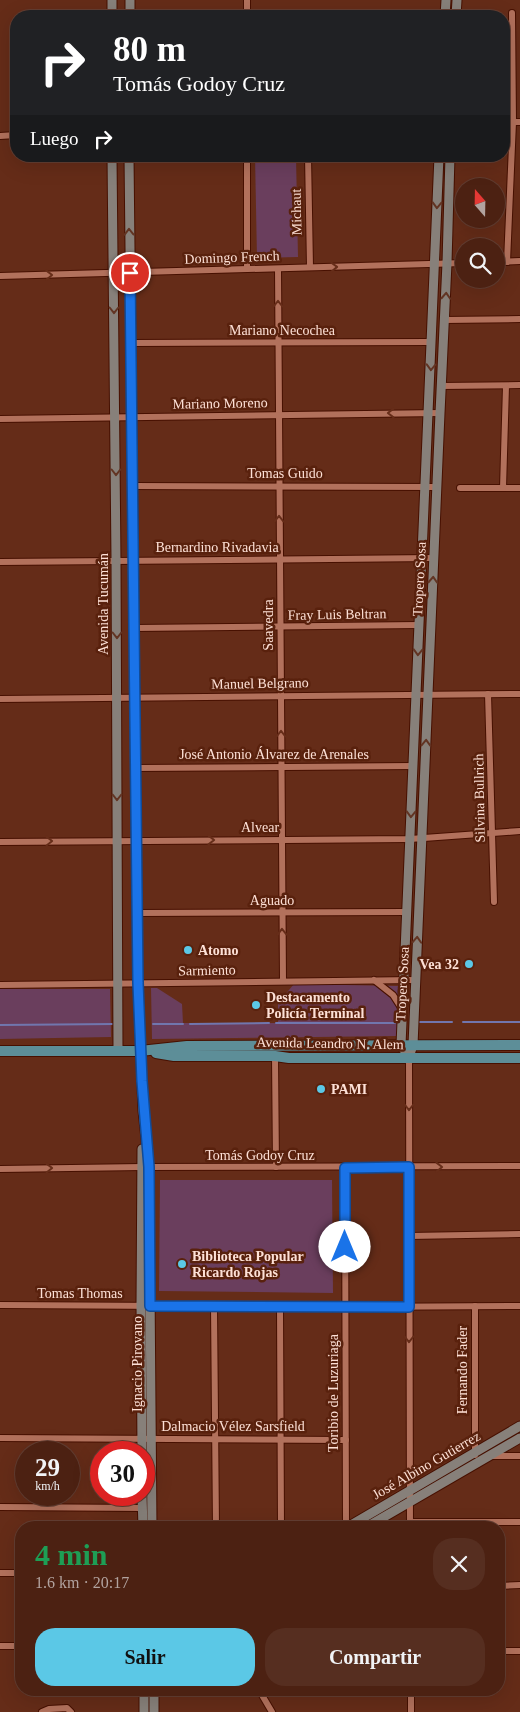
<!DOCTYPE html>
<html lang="es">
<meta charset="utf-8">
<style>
:root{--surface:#4c2112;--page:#562e20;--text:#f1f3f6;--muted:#b2a39f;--line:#633e32;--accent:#5bc8e6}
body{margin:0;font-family:Georgia,serif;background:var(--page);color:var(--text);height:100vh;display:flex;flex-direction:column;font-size:19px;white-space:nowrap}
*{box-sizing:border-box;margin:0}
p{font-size:16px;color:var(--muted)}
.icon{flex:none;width:28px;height:28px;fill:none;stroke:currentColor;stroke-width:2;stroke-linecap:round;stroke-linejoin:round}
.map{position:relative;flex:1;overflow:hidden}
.panel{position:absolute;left:15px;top:1521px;width:490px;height:175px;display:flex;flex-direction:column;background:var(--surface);border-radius:20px;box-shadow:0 5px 20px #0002,0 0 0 1px var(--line)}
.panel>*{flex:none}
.top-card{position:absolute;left:10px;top:10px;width:500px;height:152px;border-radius:20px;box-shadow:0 5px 20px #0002,0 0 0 1px var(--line);background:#202124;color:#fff;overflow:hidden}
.needle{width:32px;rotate:340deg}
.tools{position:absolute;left:455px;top:178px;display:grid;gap:10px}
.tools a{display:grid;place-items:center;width:50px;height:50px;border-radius:50%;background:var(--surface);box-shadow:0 5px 20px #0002,0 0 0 1px var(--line);font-size:25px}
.speed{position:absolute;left:15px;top:1441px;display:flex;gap:10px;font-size:25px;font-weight:700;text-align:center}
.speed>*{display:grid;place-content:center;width:65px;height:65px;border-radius:50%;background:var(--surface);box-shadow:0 5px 20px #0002,0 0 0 1px var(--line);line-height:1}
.speed small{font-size:12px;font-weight:400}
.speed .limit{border:8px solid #d22;background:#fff;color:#111}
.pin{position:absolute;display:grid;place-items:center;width:42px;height:42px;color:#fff;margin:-21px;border:2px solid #fff;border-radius:50%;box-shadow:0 1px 5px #0007}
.me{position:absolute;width:55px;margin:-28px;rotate:0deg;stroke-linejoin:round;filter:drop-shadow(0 0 4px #0008)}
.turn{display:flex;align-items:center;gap:18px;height:105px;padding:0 20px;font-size:22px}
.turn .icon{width:65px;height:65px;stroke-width:2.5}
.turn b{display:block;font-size:35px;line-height:42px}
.then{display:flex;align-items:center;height:48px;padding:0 20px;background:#0003;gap:10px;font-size:19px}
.round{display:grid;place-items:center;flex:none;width:52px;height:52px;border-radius:20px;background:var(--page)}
.overview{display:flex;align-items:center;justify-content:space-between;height:85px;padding:0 20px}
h1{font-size:30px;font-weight:700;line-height:38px;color:#1e9e55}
.cta{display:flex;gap:10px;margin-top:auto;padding:10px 20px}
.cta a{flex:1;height:58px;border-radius:20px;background:var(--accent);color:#111;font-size:20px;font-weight:700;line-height:58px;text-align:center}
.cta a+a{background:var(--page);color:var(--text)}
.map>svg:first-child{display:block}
</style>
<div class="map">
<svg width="520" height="1712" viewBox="0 0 520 1712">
<rect width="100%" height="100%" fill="#652c18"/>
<g fill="#6a3e5d">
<polygon points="255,156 296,156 298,257 257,258"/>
<polygon points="294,984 398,986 397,1036 152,1039 151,988 157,988 182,1004 183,1023 278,1023 278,1003"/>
<polygon points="0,989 110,989 111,1037 0,1039"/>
<polygon points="160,1180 332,1180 333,1293 159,1291"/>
</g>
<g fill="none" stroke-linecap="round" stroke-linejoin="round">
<g stroke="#7176ae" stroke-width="2">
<polyline points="417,1022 452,1022"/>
<polyline points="463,1022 520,1022"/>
<polyline points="276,1023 395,1023"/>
<polyline points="153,1024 183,1024"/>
<polyline points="190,1024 269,1023"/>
<polyline points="0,1025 114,1024"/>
</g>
<defs>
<g id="street">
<polyline points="247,0 247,16"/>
<polyline points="504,122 520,122"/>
<polyline points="0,136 16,135"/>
<polyline points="247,156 247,269"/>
<polyline points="308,156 310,267"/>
<polyline points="496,262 520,261"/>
<polyline points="507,262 513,122 512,13"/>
<polyline points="278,269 283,981"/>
<polyline points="0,276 464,263"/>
<polyline points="444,320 520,319"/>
<polyline points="131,343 432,342"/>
<polyline points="441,386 520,385"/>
<polyline points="0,419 440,413"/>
<polyline points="133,486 437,487"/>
<polyline points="460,488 520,488"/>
<polyline points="503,488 506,386"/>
<polyline points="0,562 434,558"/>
<polyline points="134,628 419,625"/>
<polyline points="488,694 494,902"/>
<polyline points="0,699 520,694"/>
<polyline points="135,768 413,766"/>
<polyline points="0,842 410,839 520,831"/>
<polyline points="137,913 407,912"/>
<polyline points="374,980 393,995 402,1009"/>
<polyline points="0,985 415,980"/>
<polyline points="275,1056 276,1167"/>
<polyline points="409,1058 410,1528"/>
<polyline points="345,1167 346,1528"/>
<polyline points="0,1169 142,1167 520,1166"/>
<polyline points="409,1236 520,1234"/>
<polyline points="0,1305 345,1307 520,1306"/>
<polyline points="214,1306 216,1528"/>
<polyline points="475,1306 475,1455"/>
<polyline points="280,1307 281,1528"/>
<polyline points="0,1438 346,1440"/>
<polyline points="491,1456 520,1456"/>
<polyline points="0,1507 142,1508"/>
<polyline points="410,1522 520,1522"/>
<polyline points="0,1573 21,1573"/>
<polyline points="499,1586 520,1585"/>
<polyline points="0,1646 21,1646"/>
<polyline points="499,1651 520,1651"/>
<polyline points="259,1690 272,1712"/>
<polyline points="411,1690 411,1712"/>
<polyline points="42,1712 49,1709 67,1708 71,1712"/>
</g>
<g id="secondary">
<polyline points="112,16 112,0"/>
<polyline points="130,16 130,0"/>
<polyline points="445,16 446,0"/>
<polyline points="456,16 457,0"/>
<polyline points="112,156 116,560 118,1051"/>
<polyline points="129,156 138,983 143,1111 149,1167 152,1528"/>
<polyline points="411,1051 413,1045 440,413 447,263 450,156"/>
<polyline points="409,1058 401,1045 439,156"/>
<polyline points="142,1452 141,1305 142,1149"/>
<polyline points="142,1495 143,1528"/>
<polyline points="346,1528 520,1426"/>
<polyline points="365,1528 520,1438"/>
<polyline points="144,1690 144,1712"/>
<polyline points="154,1690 154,1712"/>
</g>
<g id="primary">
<polyline points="0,1051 140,1051 187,1046 520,1045"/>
<polyline points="156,1053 174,1056 275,1056 289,1058 520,1058"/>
</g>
</defs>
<use href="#street" stroke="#471000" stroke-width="8"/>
<use href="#secondary" stroke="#471000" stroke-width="11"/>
<use href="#primary" stroke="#471000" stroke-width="12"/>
<use href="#street" stroke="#b2715c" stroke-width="6"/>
<use href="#secondary" stroke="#87807a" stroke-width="9"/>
<use href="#primary" stroke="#5d8e98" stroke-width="10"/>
</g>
<defs><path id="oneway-chevron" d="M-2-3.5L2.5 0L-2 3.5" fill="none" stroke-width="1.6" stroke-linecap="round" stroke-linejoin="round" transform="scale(1.25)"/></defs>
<g stroke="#623423">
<use href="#oneway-chevron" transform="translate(437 205) rotate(92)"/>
<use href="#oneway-chevron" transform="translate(129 232) rotate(-91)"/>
<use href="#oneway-chevron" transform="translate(446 296) rotate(-87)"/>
<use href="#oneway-chevron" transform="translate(114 310) rotate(90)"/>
<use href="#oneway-chevron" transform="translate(431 367) rotate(92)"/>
<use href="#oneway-chevron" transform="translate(116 472) rotate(90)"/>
<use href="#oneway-chevron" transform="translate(433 580) rotate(-87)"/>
<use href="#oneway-chevron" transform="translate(117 635) rotate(90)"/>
<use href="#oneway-chevron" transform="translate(418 652) rotate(92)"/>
<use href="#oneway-chevron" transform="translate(426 743) rotate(-88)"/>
<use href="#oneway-chevron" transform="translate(117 797) rotate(90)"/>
<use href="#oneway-chevron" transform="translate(411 814) rotate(92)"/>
<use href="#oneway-chevron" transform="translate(417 940) rotate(-87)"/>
</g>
<g stroke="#662d19">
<use href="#oneway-chevron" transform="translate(334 267) rotate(-2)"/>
<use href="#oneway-chevron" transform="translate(49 275) rotate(-1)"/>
<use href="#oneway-chevron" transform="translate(278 304) rotate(-90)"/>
<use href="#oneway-chevron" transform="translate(391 413) rotate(180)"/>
<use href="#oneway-chevron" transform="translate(279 519) rotate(-90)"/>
<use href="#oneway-chevron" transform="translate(281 734) rotate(-90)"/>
<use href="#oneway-chevron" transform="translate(211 840)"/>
<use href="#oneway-chevron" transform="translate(49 841) rotate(-1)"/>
<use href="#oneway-chevron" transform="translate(282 932) rotate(-91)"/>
<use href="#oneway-chevron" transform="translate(409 1107) rotate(90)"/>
<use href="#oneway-chevron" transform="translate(439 1167) rotate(-1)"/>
<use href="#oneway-chevron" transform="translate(49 1168) rotate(-1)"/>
<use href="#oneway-chevron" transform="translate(409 1339) rotate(90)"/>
</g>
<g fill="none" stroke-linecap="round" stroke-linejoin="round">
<defs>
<polyline id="route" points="130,273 138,983 142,1081 149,1167 150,1306 409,1307 409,1167 345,1168 345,1247"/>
</defs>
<use href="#route" stroke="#114b97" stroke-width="12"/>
<use href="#route" stroke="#1a73e8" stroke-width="9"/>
</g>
<g fill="#5bc8e6" stroke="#59210d" stroke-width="2">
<circle cx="188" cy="950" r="5"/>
<circle cx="469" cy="964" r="5"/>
<circle cx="256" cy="1005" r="5"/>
<circle cx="321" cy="1089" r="5"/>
<circle cx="182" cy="1264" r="5"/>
</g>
<g text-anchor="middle" stroke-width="5" stroke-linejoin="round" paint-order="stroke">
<g font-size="14" fill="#fde0d6" stroke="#59210d">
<text transform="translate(296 212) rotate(-91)" y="5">Michaut</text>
<text transform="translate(232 257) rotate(-2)" y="5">Domingo French</text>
<text x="282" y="335">Mariano Necochea</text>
<text transform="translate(220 403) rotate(-1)" y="5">Mariano Moreno</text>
<text x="285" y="478">Tomas Guido</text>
<text x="217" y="552">Bernardino Rivadavia</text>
<text transform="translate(419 579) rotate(-87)" y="5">Tropero Sosa</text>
<text transform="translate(103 604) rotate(-90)" y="5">Avenida Tucumán</text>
<text transform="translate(337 614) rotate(-1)" y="5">Fray Luis Beltran</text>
<text transform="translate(268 625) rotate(-90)" y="5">Saavedra</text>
<text transform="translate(260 683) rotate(-1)" y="5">Manuel Belgrano</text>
<text x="274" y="759">José Antonio Álvarez de Arenales</text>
<text transform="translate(479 798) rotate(-91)" y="5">Silvina Bullrich</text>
<text x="260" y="832">Alvear</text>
<text x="272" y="905">Aguado</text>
<text transform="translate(207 970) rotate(-1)" y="5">Sarmiento</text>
<text transform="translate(402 984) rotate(-87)" y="5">Tropero Sosa</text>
<text transform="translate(330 1043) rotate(1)" y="5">Avenida Leandro N. Alem</text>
<text x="260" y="1160">Tomás Godoy Cruz</text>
<text x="80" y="1298">Tomas Thomas</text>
<text transform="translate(137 1364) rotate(-90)" y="5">Ignacio Pirovano</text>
<text transform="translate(462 1370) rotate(-90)" y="5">Fernando Fader</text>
<text transform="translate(333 1393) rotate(-90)" y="5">Toribio de Luzuriaga</text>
<text x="233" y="1431">Dalmacio Vélez Sarsfield</text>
<text transform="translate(426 1465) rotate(-30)" y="5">José Albino Gutierrez</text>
</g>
<g font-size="14" font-weight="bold" fill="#fde0d6" stroke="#59210d" text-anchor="start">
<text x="198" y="955">Atomo</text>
<text x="459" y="969" text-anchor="end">Vea 32</text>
<text x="266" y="1002">Destacamento<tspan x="266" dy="16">Policía Terminal</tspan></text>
<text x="331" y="1094">PAMI</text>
<text x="192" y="1261">Biblioteca Popular<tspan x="192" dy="16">Ricardo Rojas</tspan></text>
</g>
</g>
</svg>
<div class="tools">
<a><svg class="needle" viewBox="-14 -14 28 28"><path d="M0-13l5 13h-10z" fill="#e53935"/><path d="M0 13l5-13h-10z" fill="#b2a39f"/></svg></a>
<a><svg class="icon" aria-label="search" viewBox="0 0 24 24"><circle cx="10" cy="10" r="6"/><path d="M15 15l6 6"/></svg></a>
</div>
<div class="speed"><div>29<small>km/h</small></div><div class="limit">30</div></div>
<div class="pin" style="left:130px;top:273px;background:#d93025"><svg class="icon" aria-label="arrive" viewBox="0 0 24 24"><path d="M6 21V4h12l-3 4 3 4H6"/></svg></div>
<svg class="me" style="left:345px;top:1247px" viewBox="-20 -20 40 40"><circle r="19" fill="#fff"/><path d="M0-13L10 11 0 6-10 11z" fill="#1a73e8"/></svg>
<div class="top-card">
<div class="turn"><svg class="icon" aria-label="right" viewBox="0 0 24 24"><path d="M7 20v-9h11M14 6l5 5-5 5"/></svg><div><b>80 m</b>Tomás Godoy Cruz</div></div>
<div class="then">Luego<svg class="icon" aria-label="right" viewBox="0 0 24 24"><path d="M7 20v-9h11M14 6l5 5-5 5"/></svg></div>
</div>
<section class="panel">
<div class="overview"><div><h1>4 min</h1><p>1.6 km · 20:17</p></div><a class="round"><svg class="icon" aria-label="close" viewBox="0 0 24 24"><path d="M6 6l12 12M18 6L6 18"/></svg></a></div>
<div class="cta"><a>Salir</a><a>Compartir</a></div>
</section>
</div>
